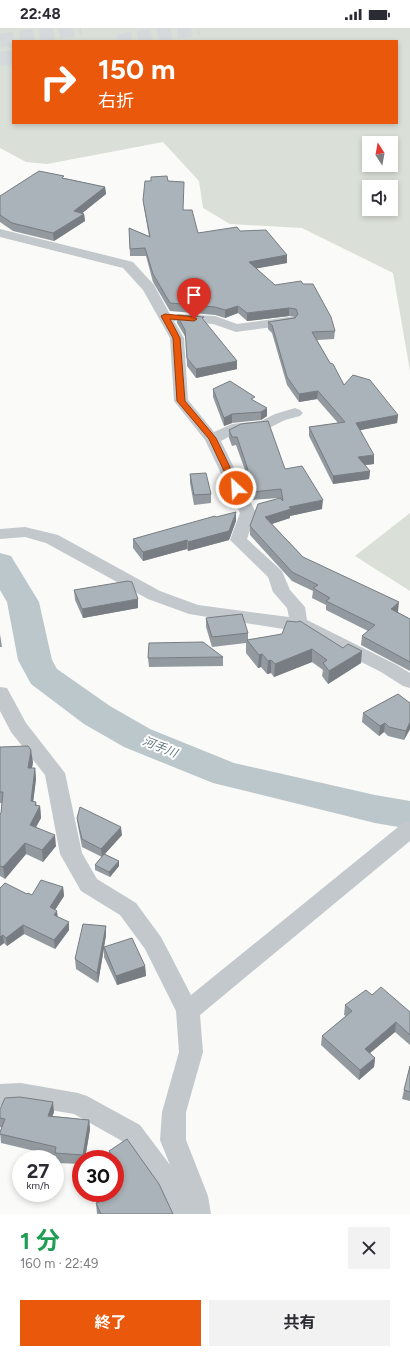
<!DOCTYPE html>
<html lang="ja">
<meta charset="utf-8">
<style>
:root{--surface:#fff;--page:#f2f2f3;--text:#2b2b33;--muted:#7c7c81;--accent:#ea580c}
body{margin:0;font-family:Figtree,"Noto Sans JP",sans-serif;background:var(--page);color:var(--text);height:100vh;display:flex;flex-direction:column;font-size:15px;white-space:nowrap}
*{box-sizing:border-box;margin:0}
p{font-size:13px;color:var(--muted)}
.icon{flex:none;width:22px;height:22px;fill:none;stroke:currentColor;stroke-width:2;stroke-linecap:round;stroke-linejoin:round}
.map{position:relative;height:1186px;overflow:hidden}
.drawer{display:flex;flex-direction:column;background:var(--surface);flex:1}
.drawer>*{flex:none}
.banner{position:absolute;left:12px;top:12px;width:386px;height:84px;border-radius:0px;box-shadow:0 2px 6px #0003;background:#ea580c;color:#fff;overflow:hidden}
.needle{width:26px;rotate:349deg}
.buttons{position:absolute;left:362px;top:108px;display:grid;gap:8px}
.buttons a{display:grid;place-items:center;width:36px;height:36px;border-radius:0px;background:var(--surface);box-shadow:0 2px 6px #0003;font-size:20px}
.speed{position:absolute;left:12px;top:1122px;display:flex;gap:8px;font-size:20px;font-weight:700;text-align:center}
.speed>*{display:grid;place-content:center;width:52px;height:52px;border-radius:50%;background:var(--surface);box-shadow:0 2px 6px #0003;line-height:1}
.speed small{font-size:10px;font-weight:400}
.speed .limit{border:6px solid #d22;background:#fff;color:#111}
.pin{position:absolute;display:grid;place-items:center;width:34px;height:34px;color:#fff;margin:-41px -17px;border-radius:50% 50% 50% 0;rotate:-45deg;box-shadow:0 0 4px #0007}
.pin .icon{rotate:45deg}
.me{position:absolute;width:44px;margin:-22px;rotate:335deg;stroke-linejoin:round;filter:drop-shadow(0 0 3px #0008)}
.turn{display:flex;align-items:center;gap:14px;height:84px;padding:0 20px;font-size:18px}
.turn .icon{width:52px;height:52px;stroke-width:2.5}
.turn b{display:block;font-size:28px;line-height:34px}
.round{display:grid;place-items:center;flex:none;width:42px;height:42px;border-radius:0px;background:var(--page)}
.overview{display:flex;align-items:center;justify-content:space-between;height:68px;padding:0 20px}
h1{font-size:24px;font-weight:700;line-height:30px;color:#1e9e55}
.button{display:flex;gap:8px;margin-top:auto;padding:8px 20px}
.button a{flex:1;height:46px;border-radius:0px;background:var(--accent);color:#fff;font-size:16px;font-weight:700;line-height:46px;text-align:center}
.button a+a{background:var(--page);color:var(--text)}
.status{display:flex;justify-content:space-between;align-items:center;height:28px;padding:0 20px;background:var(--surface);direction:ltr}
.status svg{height:11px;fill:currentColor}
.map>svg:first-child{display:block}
</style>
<div class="status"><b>22:48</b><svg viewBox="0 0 49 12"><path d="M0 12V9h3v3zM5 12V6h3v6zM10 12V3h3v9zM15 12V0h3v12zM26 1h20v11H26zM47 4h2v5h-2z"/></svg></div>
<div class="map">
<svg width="410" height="1186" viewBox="0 0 410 1186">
<rect width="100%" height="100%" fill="#fafaf8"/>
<g fill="#dadfd7" fill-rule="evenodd">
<path d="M0 0H410V343L393 245 302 200 230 196 203 180 199 153 163 114 47 136 26 134 0 120ZM13 13H397V95H13ZM369 115H391V137H369ZM369 159H391V181H369Z"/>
<polygon points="410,485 410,563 355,528"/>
</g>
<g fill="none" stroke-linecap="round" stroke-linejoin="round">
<polygon fill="#bbc7cb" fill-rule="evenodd" points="0,525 11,528 39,574 52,632 57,641 110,678 150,701 234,735 375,767 410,773 410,801 375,795 213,755 124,719 84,696 31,656 18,632 7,574 0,562"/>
<g stroke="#d5d9db" stroke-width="14" stroke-dasharray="14 6" stroke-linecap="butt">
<polyline points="0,13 81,0"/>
<polyline points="118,13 199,0"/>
<polyline points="0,31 13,29"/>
</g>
<g fill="#c3c8cc" fill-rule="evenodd">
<polygon points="0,201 133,234 154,257 172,290 179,286 215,288 237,296 289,289 294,290 296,293 294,296 289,297 236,304 213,296 174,293 184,310 188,372 214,404 232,396 261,393 275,386 295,380 300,382 303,385 300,388 285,392 269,400 240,403 221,413 256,485 247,511 282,543 290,562 305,579 307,592 395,636 410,645 410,660 403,658 381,644 296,601 283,601 189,586 148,571 46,515 25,509 0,511 0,501 25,499 58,507 160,563 198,577 289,589 287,580 273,564 268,549 230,512 240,485 205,412 174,373 170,310 143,262 123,240 0,209"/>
<polygon points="0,659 7,660 26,695 65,745 82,825 97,851 136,875 161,909 191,967 403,795 410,793 410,813 200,987 203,1024 186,1084 186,1112 208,1168 211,1186 172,1186 162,1168 122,1113 74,1086 21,1077 0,1078 0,1056 21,1055 78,1065 87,1068 140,1097 170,1137 160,1112 162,1084 179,1024 176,983 145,921 120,887 81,863 60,826 45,747 11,704 0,683"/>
</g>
</g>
<g fill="#929a9f">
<polygon points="151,149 168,153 183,182 198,205 240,203 287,227 287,235 256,240 275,257 335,303 334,311 317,312 330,335 344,357 398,387 397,395 360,402 374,436 365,437 370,443 369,451 333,456 309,408 309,399 338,395 317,371 299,374 287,357 272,305 268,301 268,294 295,289 289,288 247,293 238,285 225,290 215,287 170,283 153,254 146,228 130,228 129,200 149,208 144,180 143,172 151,153"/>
<polygon points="64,150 105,159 106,166 82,185 84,186 85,193 54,213 13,203 0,194 0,168"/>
<polygon points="177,287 204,293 237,333 237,341 196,350 187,338 186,310 177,295"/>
<polygon points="213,361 254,373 267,388 261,392 232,395 224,398 213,369"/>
<polygon points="229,402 285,441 322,481 290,488 290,490 272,496 303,529 410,591 410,643 361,617 362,608 368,603 326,582 326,577 312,570 313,563 292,553 250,507 250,498 279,470 252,472 241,452 242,443 245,442 236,417 232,418 229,410"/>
<polygon points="190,446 211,466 211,475 194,477 190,455"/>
<polygon points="236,493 229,512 188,523 187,521 143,533 133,520 133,511"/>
<polygon points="74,562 138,580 83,590 75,572"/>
<polygon points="206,590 248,605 248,612 282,606 361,635 328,656 322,648 323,642 312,634 274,649 271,645 267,646 261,639 258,640 246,625 246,615 212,619 206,599"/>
<polygon points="0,606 2,619 0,619"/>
<polygon points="223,629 223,638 149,639 148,630"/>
<polygon points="410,675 410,701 404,712 388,708 384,704 379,708 362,694 363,685"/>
<polygon points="0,719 33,734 32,740 35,740 36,751 33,773 37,778 40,778 41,790 36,799 56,818 43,834 26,826 5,851 0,848 0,786 1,785 2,775 0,775"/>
<polygon points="77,790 122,807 105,826 119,833 119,838 110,849 95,842 95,837 102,829 82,819 78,798"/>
<polygon points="63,859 64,868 55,882 57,888 69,902 55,921 24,906 7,918 4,915 0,918 0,860 32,867"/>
<polygon points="106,898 106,907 104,919 145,938 146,948 117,957 104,929 104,921 98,955 76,941 75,931"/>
<polygon points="372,967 410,984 410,1017 395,1004 370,1025 375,1030 374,1039 359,1052 321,1017 322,1008 346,988 344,987 345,977"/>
<polygon points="410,1038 410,1073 402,1071 404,1062"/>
<polygon points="0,1081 54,1084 52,1088 89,1092 90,1101 85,1131 81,1131 81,1136 56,1135 56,1128 1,1115 0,1104 2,1100 0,1099"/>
<polygon points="109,1123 173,1186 97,1186 96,1175 112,1168 112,1165 115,1165 120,1157 117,1152 117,1144 115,1142 115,1131 109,1131"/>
</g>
<g fill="#777d82">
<polygon points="105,159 106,166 75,191 74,183"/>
<polygon points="84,186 85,193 54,213 53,205"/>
<polygon points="287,227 287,235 249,242 249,234"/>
<polygon points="238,278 238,285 225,290 225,282"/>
<polygon points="289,280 289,288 247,293 247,285"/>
<polygon points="237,333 237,341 196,350 196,341"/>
<polygon points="318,363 317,371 299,374 299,366"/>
<polygon points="267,380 267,388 261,392 261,384"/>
<polygon points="232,386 232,395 224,398 224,390"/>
<polygon points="398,387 397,395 356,403 356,395"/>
<polygon points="374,427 374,436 357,438 358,429"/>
<polygon points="370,443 369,451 333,456 333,448"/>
<polygon points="323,472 322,481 290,488 290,490 265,498 265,489 289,479"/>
<polygon points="236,484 236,493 229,512 188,523 188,514"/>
<polygon points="187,512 187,521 143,533 143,524"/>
<polygon points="138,571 138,580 83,590 82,581"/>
<polygon points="399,574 398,584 390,590 391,581"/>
<polygon points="312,621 312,634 274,649 275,636"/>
<polygon points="362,623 361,635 328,656 329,643"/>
<polygon points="262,626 261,639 258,640 259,627"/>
<polygon points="271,632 271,645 267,646 268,633"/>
<polygon points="410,694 410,701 404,712 406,703"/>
<polygon points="385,695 384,704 379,708 380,698"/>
<polygon points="31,722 33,734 30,751 28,740"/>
<polygon points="35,740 36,751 32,784 31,773"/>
<polygon points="36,774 37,783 40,778 41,790 31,808 30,797 35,777"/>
<polygon points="121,799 122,807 102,829 101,821"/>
<polygon points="55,807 56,818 43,834 42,822"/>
<polygon points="25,815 26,826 5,851 3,839"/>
<polygon points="119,833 119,838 110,849 109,844"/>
<polygon points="63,859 64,868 51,888 50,879"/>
<polygon points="57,883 58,891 54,887"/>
<polygon points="69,894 69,902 55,921 54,912"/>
<polygon points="23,897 24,906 7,918 6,910"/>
<polygon points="106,898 106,907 98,955 97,945"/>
<polygon points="3,907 4,915 0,918 0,909"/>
<polygon points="145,938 146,948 117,957 116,948"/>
<polygon points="396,994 395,1004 364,1030 365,1021"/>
<polygon points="375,1030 374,1039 359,1052 360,1042"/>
<polygon points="53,1074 54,1084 49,1098 48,1088"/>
<polygon points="89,1092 90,1101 85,1131 83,1131 83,1127"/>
</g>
<g fill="#aab3b9" stroke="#777d82">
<polygon points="39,143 64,148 62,150 105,159 74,183 84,186 53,205 12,195 0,187 0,168"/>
<polygon points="167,148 168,153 184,154 183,182 192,182 198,205 237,199 240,203 266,202 287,227 249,234 275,257 301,253 303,256 313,256 331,289 335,303 312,304 330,335 333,336 344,357 353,347 370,352 398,387 356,395 374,427 358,429 370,443 333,448 309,399 345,394 318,363 299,366 287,349 272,297 268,294 295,290 298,286 296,281 289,280 247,285 238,278 225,282 215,279 170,275 153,246 145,220 130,221 129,200 150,209 143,172 145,153 151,153 151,149"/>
<polygon points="177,287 204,289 202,290 237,333 196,341 187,330 185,302"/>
<polygon points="230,353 255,369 251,371 267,380 261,384 232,386 224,390 213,361"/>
<polygon points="268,393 285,441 302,438 323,472 289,479 291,481 265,489 303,529 399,574 391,581 410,591 410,634 362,608 375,597 326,573 330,570 313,560 318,557 292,544 250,498 258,476 280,470 283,473 281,461 252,464 242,443 248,442 237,409 232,409 229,402 241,396"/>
<polygon points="206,445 211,466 194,467 190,446"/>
<polygon points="236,484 229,503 188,514 187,512 143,524 133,511 215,488 216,489"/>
<polygon points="128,553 132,554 138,571 82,581 74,562"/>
<polygon points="242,586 248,605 212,609 206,590"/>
<polygon points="287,593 297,594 300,593 343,620 348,616 362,623 329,643 323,635 327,632 312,621 275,636 271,632 268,633 262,626 259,627 247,612 282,606"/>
<polygon points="203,614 223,629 148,630 149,615"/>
<polygon points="398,666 410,675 410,694 406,703 389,699 385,695 380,698 363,685"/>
<polygon points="28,718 31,722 28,740 35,740 31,773 36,774 35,777 40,778 30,797 55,807 42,822 25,815 3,839 0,838 0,786 1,785 3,764 0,764 0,719"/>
<polygon points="80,779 121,799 101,821 82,811 77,790"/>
<polygon points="104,826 119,833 109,844 95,837"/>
<polygon points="41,852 63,859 50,879 57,883 54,887 69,894 54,912 23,897 6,910 3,907 0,909 0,860 5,855 27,866 28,865 32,867"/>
<polygon points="83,896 106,898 97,945 75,931"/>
<polygon points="132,910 145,938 116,948 104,919"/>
<polygon points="381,959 410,984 410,1007 396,994 365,1021 375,1030 360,1042 322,1008 352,983 345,977 366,962 372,967"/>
<polygon points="410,1038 410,1064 404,1062"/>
<polygon points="20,1069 53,1074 48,1088 89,1092 83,1127 55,1125 56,1119 0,1106 0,1104 5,1091 0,1090 0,1081 5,1070"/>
<polygon points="127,1111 159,1156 173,1186 101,1186 96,1175 114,1168 113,1165 115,1165 115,1159 121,1156 120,1153 123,1151 116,1140 120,1138 109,1123"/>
</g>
<polygon fill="#ea580c" stroke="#983908" points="165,286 194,289 197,291 194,293 170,291 180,310 185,373 216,410 240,460 239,462 232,460 209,411 177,373 173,310 161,288"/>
<g text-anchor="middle" stroke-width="4" stroke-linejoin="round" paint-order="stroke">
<g font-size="12" font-style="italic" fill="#60757c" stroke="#fff">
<text transform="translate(160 719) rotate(22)" y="4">河手川</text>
</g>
</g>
</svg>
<div class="buttons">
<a><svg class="needle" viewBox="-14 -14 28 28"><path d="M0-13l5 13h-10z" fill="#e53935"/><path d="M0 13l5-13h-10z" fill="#7c7c81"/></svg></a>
<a><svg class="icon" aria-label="sound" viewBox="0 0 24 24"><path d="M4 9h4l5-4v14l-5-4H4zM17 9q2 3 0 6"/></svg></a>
</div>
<div class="speed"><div>27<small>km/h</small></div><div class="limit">30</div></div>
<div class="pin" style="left:194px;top:291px;background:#d93025"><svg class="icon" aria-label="arrive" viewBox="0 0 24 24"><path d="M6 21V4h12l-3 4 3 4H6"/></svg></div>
<svg class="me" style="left:236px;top:460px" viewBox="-20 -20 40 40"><circle r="17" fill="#ea580c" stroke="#fff" stroke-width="3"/><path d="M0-11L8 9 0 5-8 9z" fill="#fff"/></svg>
<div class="banner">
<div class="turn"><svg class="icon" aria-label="right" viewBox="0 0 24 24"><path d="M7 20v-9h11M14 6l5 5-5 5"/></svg><div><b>150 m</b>右折</div></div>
</div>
</div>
<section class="drawer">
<div class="overview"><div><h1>1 分</h1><p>160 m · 22:49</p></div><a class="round"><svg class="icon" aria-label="close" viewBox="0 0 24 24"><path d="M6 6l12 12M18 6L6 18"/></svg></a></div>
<div class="button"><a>終了</a><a>共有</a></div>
</section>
